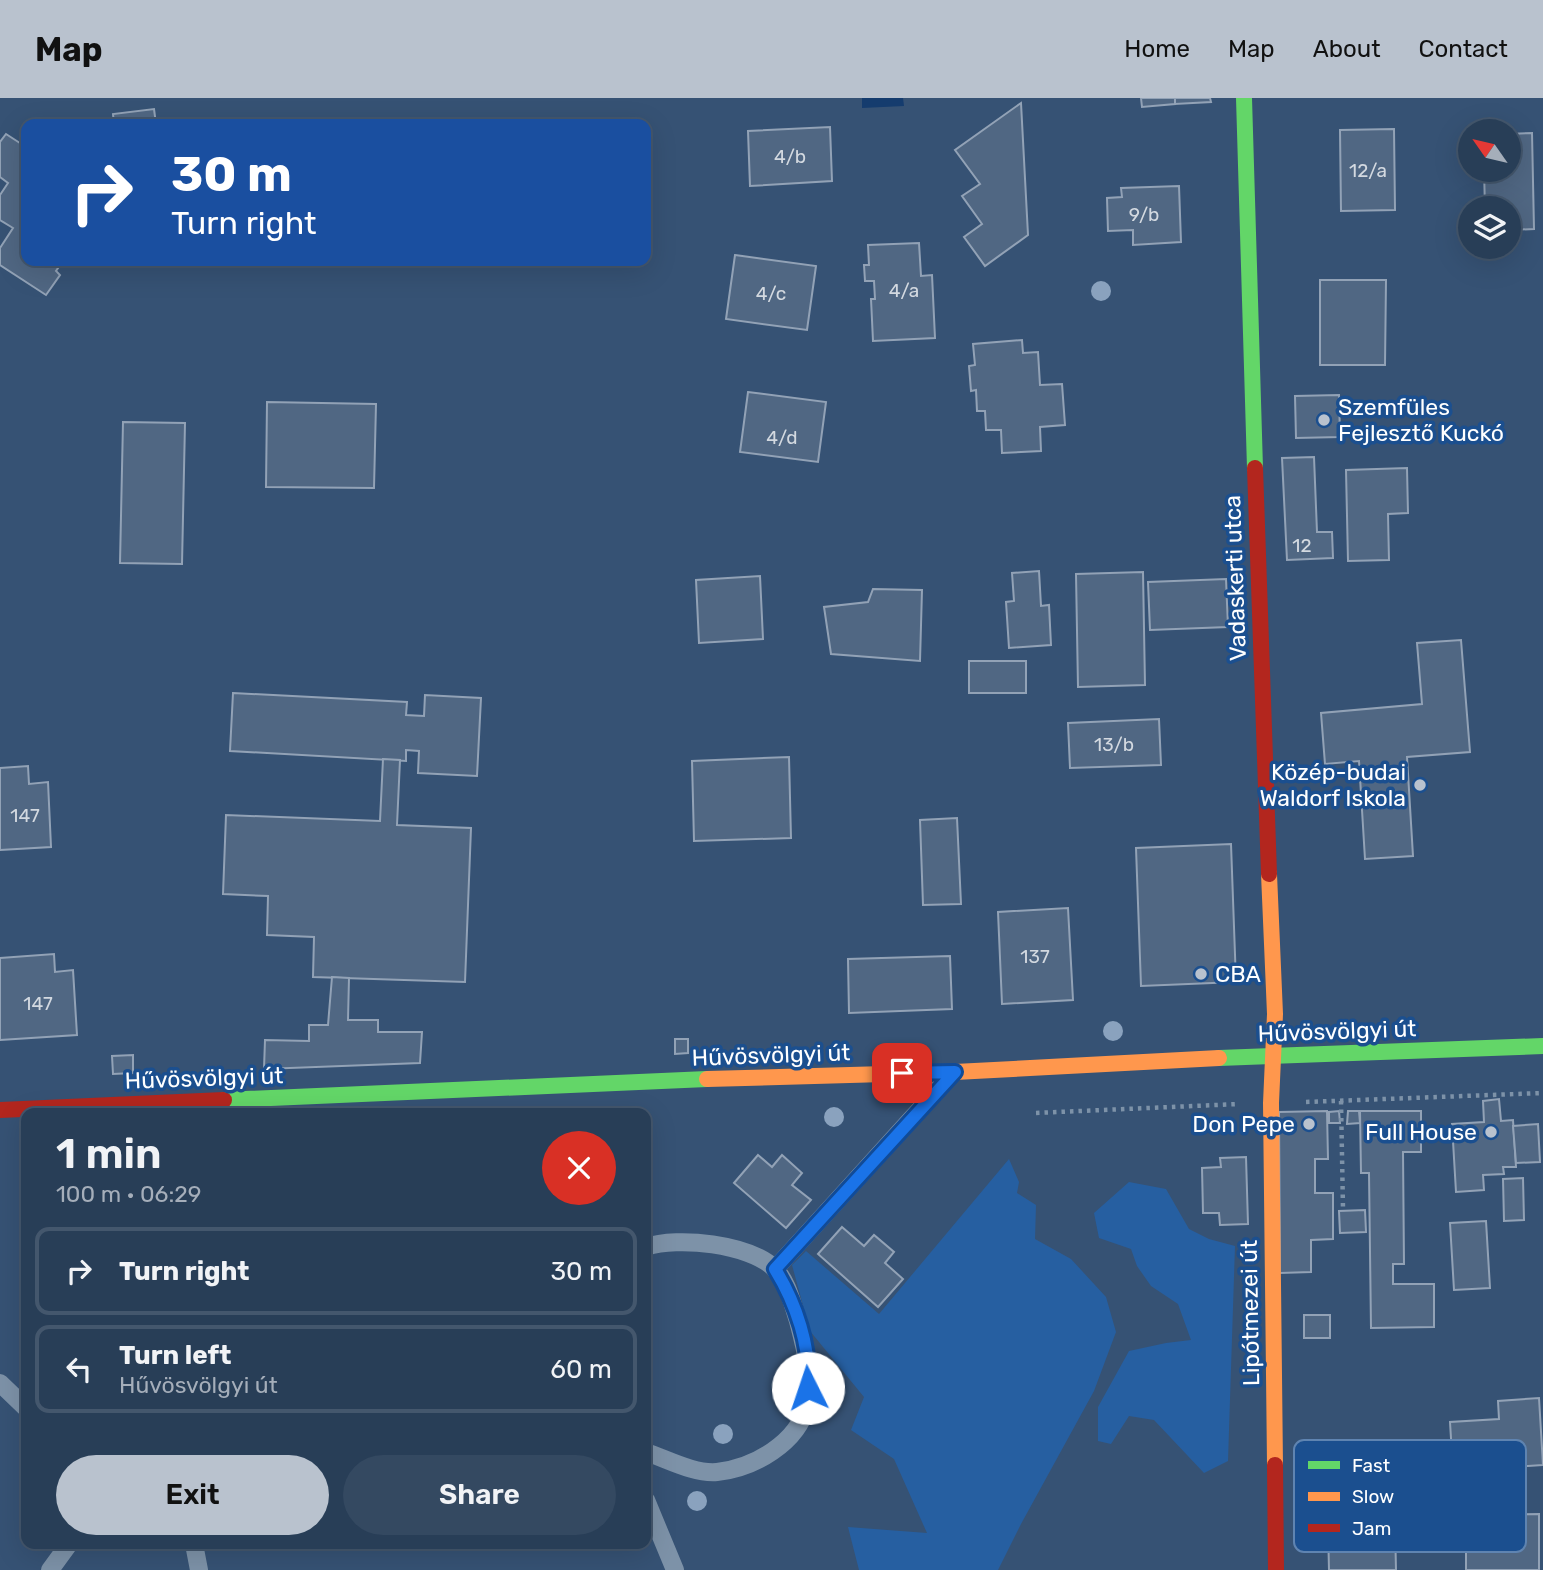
<!DOCTYPE html>
<meta charset="utf-8">
<style>
:root{--surface:#283e57;--page:#344961;--text:#f1f3f6;--muted:#a5aeba;--line:#44576d;--accent:#b9c2ce}
body{margin:0;font-family:Rubik,sans-serif;background:var(--page);color:var(--text);height:100vh;display:flex;flex-direction:column;font-size:26px;white-space:nowrap}
*{box-sizing:border-box;margin:0}
p{font-size:23px;color:var(--muted)}
.icon{flex:none;width:38px;height:38px;fill:none;stroke:currentColor;stroke-width:2;stroke-linecap:round;stroke-linejoin:round}
.map{position:relative;flex:1;overflow:hidden}
.panel{position:absolute;left:21px;top:1010px;width:630px;height:441px;display:flex;flex-direction:column;background:var(--surface);border-radius:14px;box-shadow:0 7px 28px #0002,0 0 0 2px var(--line)}
.panel>*{flex:none}
.banner{position:absolute;left:21px;top:21px;width:630px;height:147px;border-radius:14px;box-shadow:0 7px 28px #0002,0 0 0 2px var(--line);background:#1a4fa0;color:#fff;overflow:hidden}
.needle{width:46px;rotate:304deg}
.fabs{position:absolute;left:1458px;top:21px;display:grid;gap:14px}
.fabs a{display:grid;place-items:center;width:63px;height:63px;border-radius:50%;background:var(--surface);box-shadow:0 7px 28px #0002,0 0 0 2px var(--line);font-size:35px}
.pin{position:absolute;display:grid;place-items:center;width:60px;height:60px;color:#fff;margin:-30px;border-radius:14px;box-shadow:0 4px 10px #0006}
.me{position:absolute;width:77px;margin:-38px;rotate:356deg;stroke-linejoin:round;filter:drop-shadow(0 0 5px #0008)}
.turn{display:flex;align-items:center;gap:24px;height:147px;padding:0 35px;font-size:32px}
.turn .icon{width:91px;height:91px;stroke-width:2.5}
.turn b{display:block;font-size:49px;line-height:60px}
.round{display:grid;place-items:center;flex:none;width:74px;height:74px;border-radius:37px;background:var(--page)}
.headline{display:flex;align-items:center;justify-content:space-between;height:119px;padding:0 35px}
h1{font-size:42px;font-weight:600;line-height:52px}
.primary-button{display:flex;gap:14px;margin-top:auto;padding:14px 35px}
.primary-button a{flex:1;height:80px;border-radius:42px;background:var(--accent);color:#111;font-size:28px;font-weight:600;line-height:80px;text-align:center}
.primary-button a+a{background:var(--page);color:var(--text)}
ul{padding:0;list-style:none}
li{display:flex;align-items:center;gap:21px;height:88px;margin:0 14px 10px;padding:0 21px;border:4px solid var(--line);border-radius:14px}
li div{flex:1}
li b{display:block;font-size:26px}
li em{font-style:normal}
header{display:flex;align-items:center;gap:42px;box-sizing:border-box;height:98px;padding:0 35px;background:var(--accent);color:#111}
header strong{font-size:33px}
nav{display:flex;gap:38px;margin-inline-start:auto;font-size:24px}
.map>svg:first-child{display:block}
</style>
<header>
<strong>Map</strong>
<nav><a>Home</a><a>Map</a><a>About</a><a>Contact</a></nav>
</header>
<div class="map">
<svg width="1543" height="1472" viewBox="0 0 1543 1472">
<rect width="100%" height="100%" fill="#365274"/>
<g fill="#265fa1">
<polygon points="1009,1061 1019,1084 1017,1095 1036,1107 1035,1141 1071,1161 1106,1199 1116,1234 1094,1293 1021,1426 998,1472 859,1472 848,1429 927,1435 894,1361 851,1332 864,1299 810,1233 792,1167 806,1153 879,1216"/>
<polygon points="1129,1084 1166,1091 1189,1131 1209,1141 1235,1148 1228,1363 1204,1375 1154,1322 1129,1318 1111,1346 1098,1343 1098,1309 1129,1253 1166,1245 1191,1242 1178,1206 1151,1188 1137,1168 1131,1151 1099,1140 1094,1115"/>
</g>
<polygon fill="#153c6e" points="862,0 903,0 904,8 862,10"/>
<g fill="#506783" stroke="#92a2b6" stroke-width="2">
<polygon points="1141,0 1175,0 1175,6 1142,9"/>
<polygon points="1175,0 1210,0 1211,4 1175,6"/>
<polygon points="1021,5 1028,137 985,168 964,139 982,126 962,98 980,86 955,52"/>
<polygon points="154,11 156,26 114,26 113,16"/>
<polygon points="830,29 832,83 750,88 748,33"/>
<polygon points="1394,31 1395,112 1341,113 1340,32"/>
<polygon points="1532,35 1534,131 1508,132 1508,110 1485,110 1484,72 1508,72 1508,36"/>
<polygon points="6,36 26,49 26,163 63,163 56,173 60,177 46,197 0,167 0,150 13,130 0,122 0,97 8,85 0,79 0,44"/>
<polygon points="1179,88 1181,144 1133,147 1133,132 1108,133 1107,100 1122,99 1121,90"/>
<polygon points="919,145 921,178 932,177 935,240 873,243 871,201 875,201 874,183 865,183 864,167 869,167 868,147"/>
<polygon points="735,157 816,168 807,232 726,221"/>
<polygon points="1320,182 1386,182 1385,267 1320,267"/>
<polygon points="1022,242 1023,255 1038,254 1040,287 1062,286 1065,327 1040,329 1041,353 1002,355 1001,332 986,332 985,313 977,313 976,292 971,293 969,268 975,267 973,246"/>
<polygon points="748,294 826,304 818,364 740,354"/>
<polygon points="1339,297 1340,339 1296,340 1295,298"/>
<polygon points="267,304 376,306 374,390 266,389"/>
<polygon points="123,324 185,325 182,466 120,465"/>
<polygon points="1314,359 1317,434 1332,434 1333,460 1287,462 1282,360"/>
<polygon points="1407,370 1408,415 1388,416 1389,462 1348,463 1346,372"/>
<polygon points="1039,473 1041,508 1049,507 1051,547 1009,550 1006,504 1014,503 1012,475"/>
<polygon points="1143,474 1145,587 1078,589 1076,476"/>
<polygon points="760,478 763,541 699,545 696,482"/>
<polygon points="1226,481 1228,529 1150,532 1148,484"/>
<polygon points="873,491 922,492 920,563 831,556 824,509 868,504"/>
<polygon points="1461,542 1470,654 1407,659 1413,758 1365,761 1359,663 1325,666 1321,615 1422,606 1417,545"/>
<rect x="969" y="563" width="57" height="32"/>
<polygon points="233,595 407,604 406,617 424,618 425,597 481,600 477,678 418,675 419,653 406,652 406,663 230,653"/>
<polygon points="1159,621 1161,667 1070,670 1068,625"/>
<polygon points="789,659 791,740 694,743 692,663"/>
<polygon points="383,661 400,662 397,727 471,730 465,884 313,879 314,839 267,837 268,798 223,796 226,717 380,723"/>
<polygon points="28,668 29,686 48,684 51,749 0,752 0,670"/>
<polygon points="957,720 961,806 923,807 920,722"/>
<polygon points="1231,746 1236,884 1141,888 1136,750"/>
<polygon points="1068,810 1073,902 1002,906 998,814"/>
<polygon points="54,856 55,874 73,872 77,937 0,942 0,860"/>
<polygon points="950,858 952,911 849,915 848,861"/>
<polygon points="332,879 349,880 348,922 378,922 378,934 422,934 420,965 264,971 265,942 309,943 309,927 328,927"/>
<polygon points="675,941 688,941 688,955 675,956"/>
<polygon points="133,957 133,975 113,976 112,958"/>
<polygon points="1499,1001 1501,1023 1513,1022 1516,1069 1503,1069 1504,1076 1483,1077 1484,1092 1456,1094 1452,1026 1484,1024 1483,1003"/>
<polygon points="1327,1013 1328,1061 1315,1061 1315,1095 1333,1095 1333,1141 1311,1142 1311,1174 1280,1175 1279,1014"/>
<polygon points="1339,1013 1340,1025 1329,1025 1329,1014"/>
<polygon points="1348,1013 1359,1013 1360,1025 1347,1026"/>
<polygon points="1360,1013 1421,1013 1421,1054 1403,1054 1404,1166 1393,1166 1393,1186 1434,1186 1434,1229 1371,1230 1369,1075 1361,1075"/>
<polygon points="1538,1026 1540,1064 1516,1065 1513,1028"/>
<polygon points="758,1057 772,1069 782,1057 802,1075 792,1087 811,1102 786,1130 734,1085"/>
<polygon points="1246,1059 1248,1126 1220,1127 1219,1115 1203,1115 1202,1070 1221,1069 1220,1060"/>
<polygon points="1523,1080 1524,1122 1504,1123 1503,1081"/>
<polygon points="1365,1112 1366,1134 1340,1135 1339,1113"/>
<polygon points="1486,1123 1490,1190 1454,1192 1450,1125"/>
<polygon points="842,1129 864,1148 874,1137 894,1154 885,1165 903,1181 878,1209 818,1156"/>
<rect x="1304" y="1217" width="26" height="23"/>
<polygon points="1539,1300 1543,1367 1499,1370 1498,1354 1452,1357 1450,1324 1499,1321 1498,1303"/>
<polygon points="1539,1416 1539,1472 1466,1472 1466,1417"/>
<polygon points="1395,1427 1396,1472 1329,1472 1328,1430"/>
</g>
<g fill="none" stroke-linecap="round" stroke-linejoin="round">
<g stroke="#7d92a8" stroke-width="4.5" stroke-dasharray="3.5 5" stroke-linecap="butt">
<polyline points="1341,1003 1343,1111"/>
<polyline points="1306,1004 1543,995"/>
<polyline points="1036,1015 1238,1006"/>
</g>
<g stroke="#7d92a8" stroke-width="18">
<path d="M646 1149C678 1138 749 1146 774 1170 788 1183 792 1205 798 1223 805 1250 813 1279 807 1307 798 1345 754 1370 717 1374 694 1376 667 1361 646 1354"/>
<polyline points="775,1171 952,976"/>
<polyline points="0,1285 26,1310"/>
<polyline points="646,1402 675,1472"/>
<polyline points="194,1446 199,1472"/>
<polyline points="50,1472 69,1446"/>
</g>
<g stroke="#63d668" stroke-width="16">
<polyline points="1244,0 1255,370"/>
<polyline points="1219,960 1543,948"/>
<polyline points="224,1002 707,981"/>
</g>
<g stroke="#ff974d" stroke-width="16">
<polyline points="1269,776 1275,916 1271,1005 1275,1367"/>
<polyline points="707,981 955,974 1219,960"/>
</g>
<g stroke="#b3261e" stroke-width="16">
<polyline points="1255,370 1269,776"/>
<polyline points="0,1012 224,1002"/>
<polyline points="1275,1367 1276,1472"/>
</g>
</g>
<g fill="#8aa2be">
<circle cx="1101" cy="193" r="10"/>
<circle cx="1113" cy="933" r="10"/>
<circle cx="834" cy="1019" r="10"/>
<circle cx="723" cy="1336" r="10"/>
<circle cx="697" cy="1403" r="10"/>
</g>
<g fill="none" stroke-linecap="round" stroke-linejoin="round">
<defs>
<path id="route" d="M808 1290C811 1249 796 1205 775 1171L955 974 902 975"/>
</defs>
<use href="#route" stroke="#114b97" stroke-width="18"/>
<use href="#route" stroke="#1a73e8" stroke-width="12"/>
</g>
<g fill="#b9c2ce" stroke="#1b4f8f" stroke-width="2.5">
<circle cx="1324" cy="322" r="7"/>
<circle cx="1420" cy="687" r="7"/>
<circle cx="1201" cy="876" r="7"/>
<circle cx="1309" cy="1026" r="7"/>
<circle cx="1491" cy="1034" r="7"/>
</g>
<g text-anchor="middle" stroke-width="7" stroke-linejoin="round" paint-order="stroke">
<g font-size="19" fill="#d3d9e0">
<text x="790" y="65">4/b</text>
<text x="1368" y="79">12/a</text>
<text x="1144" y="123">9/b</text>
<text x="904" y="199">4/a</text>
<text x="771" y="202">4/c</text>
<text x="782" y="346">4/d</text>
<text x="1302" y="454">12</text>
<text x="1114" y="653">13/b</text>
<text x="25" y="724">147</text>
<text x="1035" y="865">137</text>
<text x="38" y="912">147</text>
</g>
<g font-size="23" fill="#fff" stroke="#1b4f8f" text-anchor="end">
<text x="1338" y="317" text-anchor="start">Szemfüles<tspan x="1338" dy="26">Fejlesztő Kuckó</tspan></text>
<text x="1406" y="682">Közép-budai<tspan x="1406" dy="26">Waldorf Iskola</tspan></text>
<text x="1215" y="884" text-anchor="start">CBA</text>
<text x="1295" y="1034">Don Pepe</text>
<text x="1477" y="1042">Full House</text>
</g>
<g font-size="23" fill="#fff" stroke="#1b4f8f">
<text transform="translate(1235 480) rotate(-92)" y="8">Vadaskerti utca</text>
<text transform="translate(1337 933) rotate(-2)" y="8">Hűvösvölgyi út</text>
<text transform="translate(771 957) rotate(-2)" y="8">Hűvösvölgyi út</text>
<text transform="translate(204 980) rotate(-2)" y="8">Hűvösvölgyi út</text>
<text transform="translate(1250 1215) rotate(-91)" y="8">Lipótmezei út</text>
</g>
</g>
<rect x="1294" y="1342" width="232" height="112" rx="10" fill="#1b4f8f" stroke="#5f84b1" stroke-width="2"/>
<rect x="1308" y="1363" width="32" height="8" fill="#63d668"/>
<rect x="1308" y="1394" width="32" height="9" fill="#ff974d"/>
<rect x="1308" y="1426" width="32" height="8" fill="#b3261e"/>
<g font-size="19" fill="#fff">
<text x="1352" y="1374">Fast</text>
<text x="1352" y="1405">Slow</text>
<text x="1352" y="1437">Jam</text>
</g>
</svg>
<div class="fabs">
<a><svg class="needle" viewBox="-14 -14 28 28"><path d="M0-13l5 13h-10z" fill="#e53935"/><path d="M0 13l5-13h-10z" fill="#a5aeba"/></svg></a>
<a><svg class="icon" aria-label="layers" viewBox="0 0 24 24"><path d="M12 4l9 5-9 5-9-5zM3 14l9 5 9-5"/></svg></a>
</div>
<div class="pin" style="left:902px;top:975px;background:#d93025"><svg class="icon" aria-label="arrive" viewBox="0 0 24 24"><path d="M6 21V4h12l-3 4 3 4H6"/></svg></div>
<svg class="me" style="left:808px;top:1290px" viewBox="-20 -20 40 40"><circle r="19" fill="#fff"/><path d="M0-13L10 11 0 6-10 11z" fill="#1a73e8"/></svg>
<div class="banner">
<div class="turn"><svg class="icon" aria-label="right" viewBox="0 0 24 24"><path d="M7 20v-9h11M14 6l5 5-5 5"/></svg><div><b>30 m</b>Turn right</div></div>
</div>
<section class="panel">
<div class="headline"><div><h1>1 min</h1><p>100 m · 06:29</p></div><a class="round" style="background:#d93025;color:#fff"><svg class="icon" aria-label="close" viewBox="0 0 24 24"><path d="M6 6l12 12M18 6L6 18"/></svg></a></div>
<ul>
<li><svg class="icon" aria-label="right" viewBox="0 0 24 24"><path d="M7 20v-9h11M14 6l5 5-5 5"/></svg><div><b>Turn right</b></div><em>30 m</em></li>
<li><svg class="icon" aria-label="left" viewBox="0 0 24 24"><path d="M17 20v-9H6M10 6l-5 5 5 5"/></svg><div><b>Turn left</b><p>Hűvösvölgyi út</p></div><em>60 m</em></li>
</ul>
<div class="primary-button"><a>Exit</a><a>Share</a></div>
</section>
</div>
